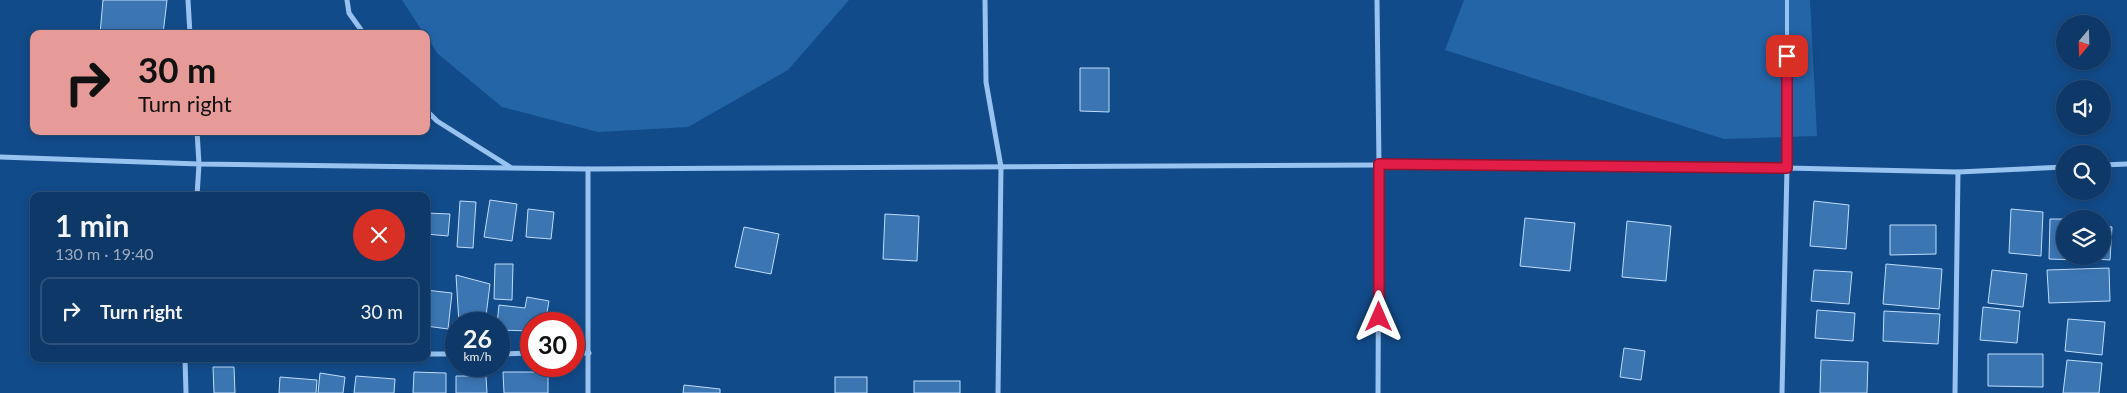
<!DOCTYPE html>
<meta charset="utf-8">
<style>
:root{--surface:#0e3867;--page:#1c4370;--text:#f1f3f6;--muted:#9bacc0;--line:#2e527b}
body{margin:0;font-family:Lato,sans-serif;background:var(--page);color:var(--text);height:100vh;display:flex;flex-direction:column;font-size:19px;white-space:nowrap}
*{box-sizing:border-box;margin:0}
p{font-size:16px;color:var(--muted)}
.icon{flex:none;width:28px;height:28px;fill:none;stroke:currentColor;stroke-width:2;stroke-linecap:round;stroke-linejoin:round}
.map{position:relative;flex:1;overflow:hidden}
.details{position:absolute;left:30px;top:192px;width:400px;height:170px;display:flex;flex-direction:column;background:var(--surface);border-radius:10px;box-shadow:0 2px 8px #0003,0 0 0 1px var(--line)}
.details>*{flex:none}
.hud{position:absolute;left:30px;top:30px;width:400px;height:105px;border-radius:10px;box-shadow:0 2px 8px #0003,0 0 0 1px var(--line);background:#e69b98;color:#111;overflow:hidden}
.needle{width:32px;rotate:199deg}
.buttons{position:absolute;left:2056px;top:15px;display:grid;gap:10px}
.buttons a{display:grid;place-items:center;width:55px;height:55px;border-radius:50%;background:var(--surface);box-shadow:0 2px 8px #0003,0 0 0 1px var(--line);font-size:25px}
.speed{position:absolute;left:445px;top:312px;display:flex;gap:10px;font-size:25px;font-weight:700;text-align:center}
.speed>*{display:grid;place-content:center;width:65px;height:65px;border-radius:50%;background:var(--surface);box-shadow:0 2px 8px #0003,0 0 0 1px var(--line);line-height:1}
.speed small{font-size:12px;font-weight:400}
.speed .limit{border:8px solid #d22;background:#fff;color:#111}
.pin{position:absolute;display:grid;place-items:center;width:42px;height:42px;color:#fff;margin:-21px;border-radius:10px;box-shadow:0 2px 8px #0006}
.me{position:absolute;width:55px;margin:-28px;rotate:0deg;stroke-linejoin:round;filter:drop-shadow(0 0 4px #0008)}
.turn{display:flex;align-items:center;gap:18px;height:105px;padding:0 25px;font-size:22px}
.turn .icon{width:65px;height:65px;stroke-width:2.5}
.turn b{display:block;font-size:35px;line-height:42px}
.round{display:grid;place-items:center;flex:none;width:52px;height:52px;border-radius:26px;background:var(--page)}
.head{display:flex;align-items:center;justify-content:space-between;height:85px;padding:0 25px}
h1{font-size:30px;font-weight:700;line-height:38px}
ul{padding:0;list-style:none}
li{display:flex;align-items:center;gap:15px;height:68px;margin:0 10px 8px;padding:0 15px;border:2px solid var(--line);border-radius:10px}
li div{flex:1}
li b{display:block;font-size:19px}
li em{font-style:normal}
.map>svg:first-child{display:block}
</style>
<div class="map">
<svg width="2127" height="393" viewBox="0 0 2127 393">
<rect width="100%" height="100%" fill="#124b89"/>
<g fill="#2465a8">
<polygon points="402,0 849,0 788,70 688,127 598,132 502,107 437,53 426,34 424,34"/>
<polygon points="1464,0 1810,0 1817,136 1724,139 1445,50"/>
</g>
<g fill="#3b75b2" stroke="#beddfc">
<polygon points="103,0 167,0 163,34 100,34"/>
<polygon points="1080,68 1109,68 1109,112 1080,111"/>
<polygon points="490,200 517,204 512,241 484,237"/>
<polygon points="460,201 476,202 473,248 457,247"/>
<polygon points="1814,201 1849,205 1846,249 1810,246"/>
<polygon points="528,209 554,212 551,239 526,237"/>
<polygon points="2011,209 2043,212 2041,256 2009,253"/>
<polygon points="426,213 450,214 448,236 426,234"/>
<polygon points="885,214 919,216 917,261 883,259"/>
<polygon points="1525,218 1575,223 1570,271 1520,266"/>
<polygon points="2050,219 2065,219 2065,256 2075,256 2075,260 2049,259"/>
<polygon points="1627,221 1671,226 1666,281 1622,277"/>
<polygon points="1890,225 1936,225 1936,254 1890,255"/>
<polygon points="2102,226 2112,227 2110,260 2082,258 2082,256 2102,256"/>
<polygon points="744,227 779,234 771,274 735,267"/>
<polygon points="495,264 513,264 512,300 494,299"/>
<polygon points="1886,264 1942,269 1939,309 1883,304"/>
<polygon points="2109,268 2110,301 2049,303 2047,270"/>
<polygon points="1814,270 1852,272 1849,304 1811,301"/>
<polygon points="1992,270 2027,274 2023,307 1988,303"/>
<polygon points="456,275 490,284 485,324 459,324"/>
<polygon points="426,290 452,293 448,329 426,326"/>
<polygon points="527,297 549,301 545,324 531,324 531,331 499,330 497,324 499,305 525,308"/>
<polygon points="1983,307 2020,311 2017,343 1980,340"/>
<polygon points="1817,310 1855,313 1853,341 1815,338"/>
<polygon points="1884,311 1940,314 1938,344 1883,341"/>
<polygon points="2068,319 2105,322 2102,355 2065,351"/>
<polygon points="1624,348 1645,351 1641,380 1620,377"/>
<polygon points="1988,354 2043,354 2043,387 1988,386"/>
<polygon points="1821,360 1868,362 1867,393 1820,393"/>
<polygon points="2067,360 2102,363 2099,393 2063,393"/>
<polygon points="213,367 234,367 235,393 214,393"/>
<polygon points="414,372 446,373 446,393 413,393"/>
<polygon points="503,372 548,372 548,393 504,393"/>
<polygon points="320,373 345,377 343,393 318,393"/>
<polygon points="356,376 395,379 394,393 354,393"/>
<polygon points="456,376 486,376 487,393 456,393"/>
<polygon points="280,377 317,380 316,393 279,393"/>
<rect x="835" y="377" width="32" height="16"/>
<rect x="914" y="381" width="46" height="12"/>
<polygon points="684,385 720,389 720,393 683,393"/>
</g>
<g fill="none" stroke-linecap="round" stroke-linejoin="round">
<polyline stroke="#98c3f0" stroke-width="4" points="1787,168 1787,0"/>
<g stroke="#98c3f0" stroke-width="5">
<polyline points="188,0 190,34"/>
<polyline points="347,0 349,13 364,34"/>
<polyline points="985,0 986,82 1001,167 998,393"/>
<polyline points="1377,0 1379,165 1378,393"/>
<polyline points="426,110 437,121 510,167"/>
<polyline points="0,157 199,164 588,169 1379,165 1787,168 1958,172 2065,167"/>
<polyline points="2102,165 2127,164"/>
<polyline points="197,196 199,164 197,131"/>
<polyline points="574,353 589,353"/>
<polyline points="426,354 456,354"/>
<polyline points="499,354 531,353"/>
<polyline points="185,359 186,393"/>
<polyline points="588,393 588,169"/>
<polyline points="1782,393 1787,168"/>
<polyline points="1955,393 1958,172"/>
</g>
</g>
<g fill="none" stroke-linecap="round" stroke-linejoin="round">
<defs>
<polyline id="route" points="1379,317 1379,164 1787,168 1787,56"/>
</defs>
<use href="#route" stroke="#92132f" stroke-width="12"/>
<use href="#route" stroke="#e11d48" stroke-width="9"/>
</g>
</svg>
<div class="buttons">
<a><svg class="needle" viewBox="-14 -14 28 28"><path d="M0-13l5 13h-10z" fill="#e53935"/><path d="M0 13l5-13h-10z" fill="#9bacc0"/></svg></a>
<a><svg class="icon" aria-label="sound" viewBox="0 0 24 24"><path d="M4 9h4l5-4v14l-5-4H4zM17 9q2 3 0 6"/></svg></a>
<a><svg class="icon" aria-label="search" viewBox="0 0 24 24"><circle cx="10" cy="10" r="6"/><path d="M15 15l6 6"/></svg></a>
<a><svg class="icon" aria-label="layers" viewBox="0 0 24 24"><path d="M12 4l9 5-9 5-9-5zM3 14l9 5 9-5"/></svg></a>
</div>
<div class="speed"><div>26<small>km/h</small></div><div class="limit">30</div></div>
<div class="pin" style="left:1787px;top:56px;background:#d93025"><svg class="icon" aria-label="arrive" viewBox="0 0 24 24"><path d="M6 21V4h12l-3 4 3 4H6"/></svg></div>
<svg class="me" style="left:1379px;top:317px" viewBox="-20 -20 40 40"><path d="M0-17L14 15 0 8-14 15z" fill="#e11d48" stroke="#fff" stroke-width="4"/></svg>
<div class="hud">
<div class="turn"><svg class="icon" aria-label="right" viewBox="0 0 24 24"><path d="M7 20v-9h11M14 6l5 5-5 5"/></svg><div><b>30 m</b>Turn right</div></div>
</div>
<section class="details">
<div class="head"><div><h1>1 min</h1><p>130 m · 19:40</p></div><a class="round" style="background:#d93025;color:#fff"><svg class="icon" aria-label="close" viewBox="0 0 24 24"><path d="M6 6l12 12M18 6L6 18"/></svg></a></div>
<ul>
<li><svg class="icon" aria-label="right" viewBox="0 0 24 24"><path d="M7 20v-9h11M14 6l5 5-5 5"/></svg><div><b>Turn right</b></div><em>30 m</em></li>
</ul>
</section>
</div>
